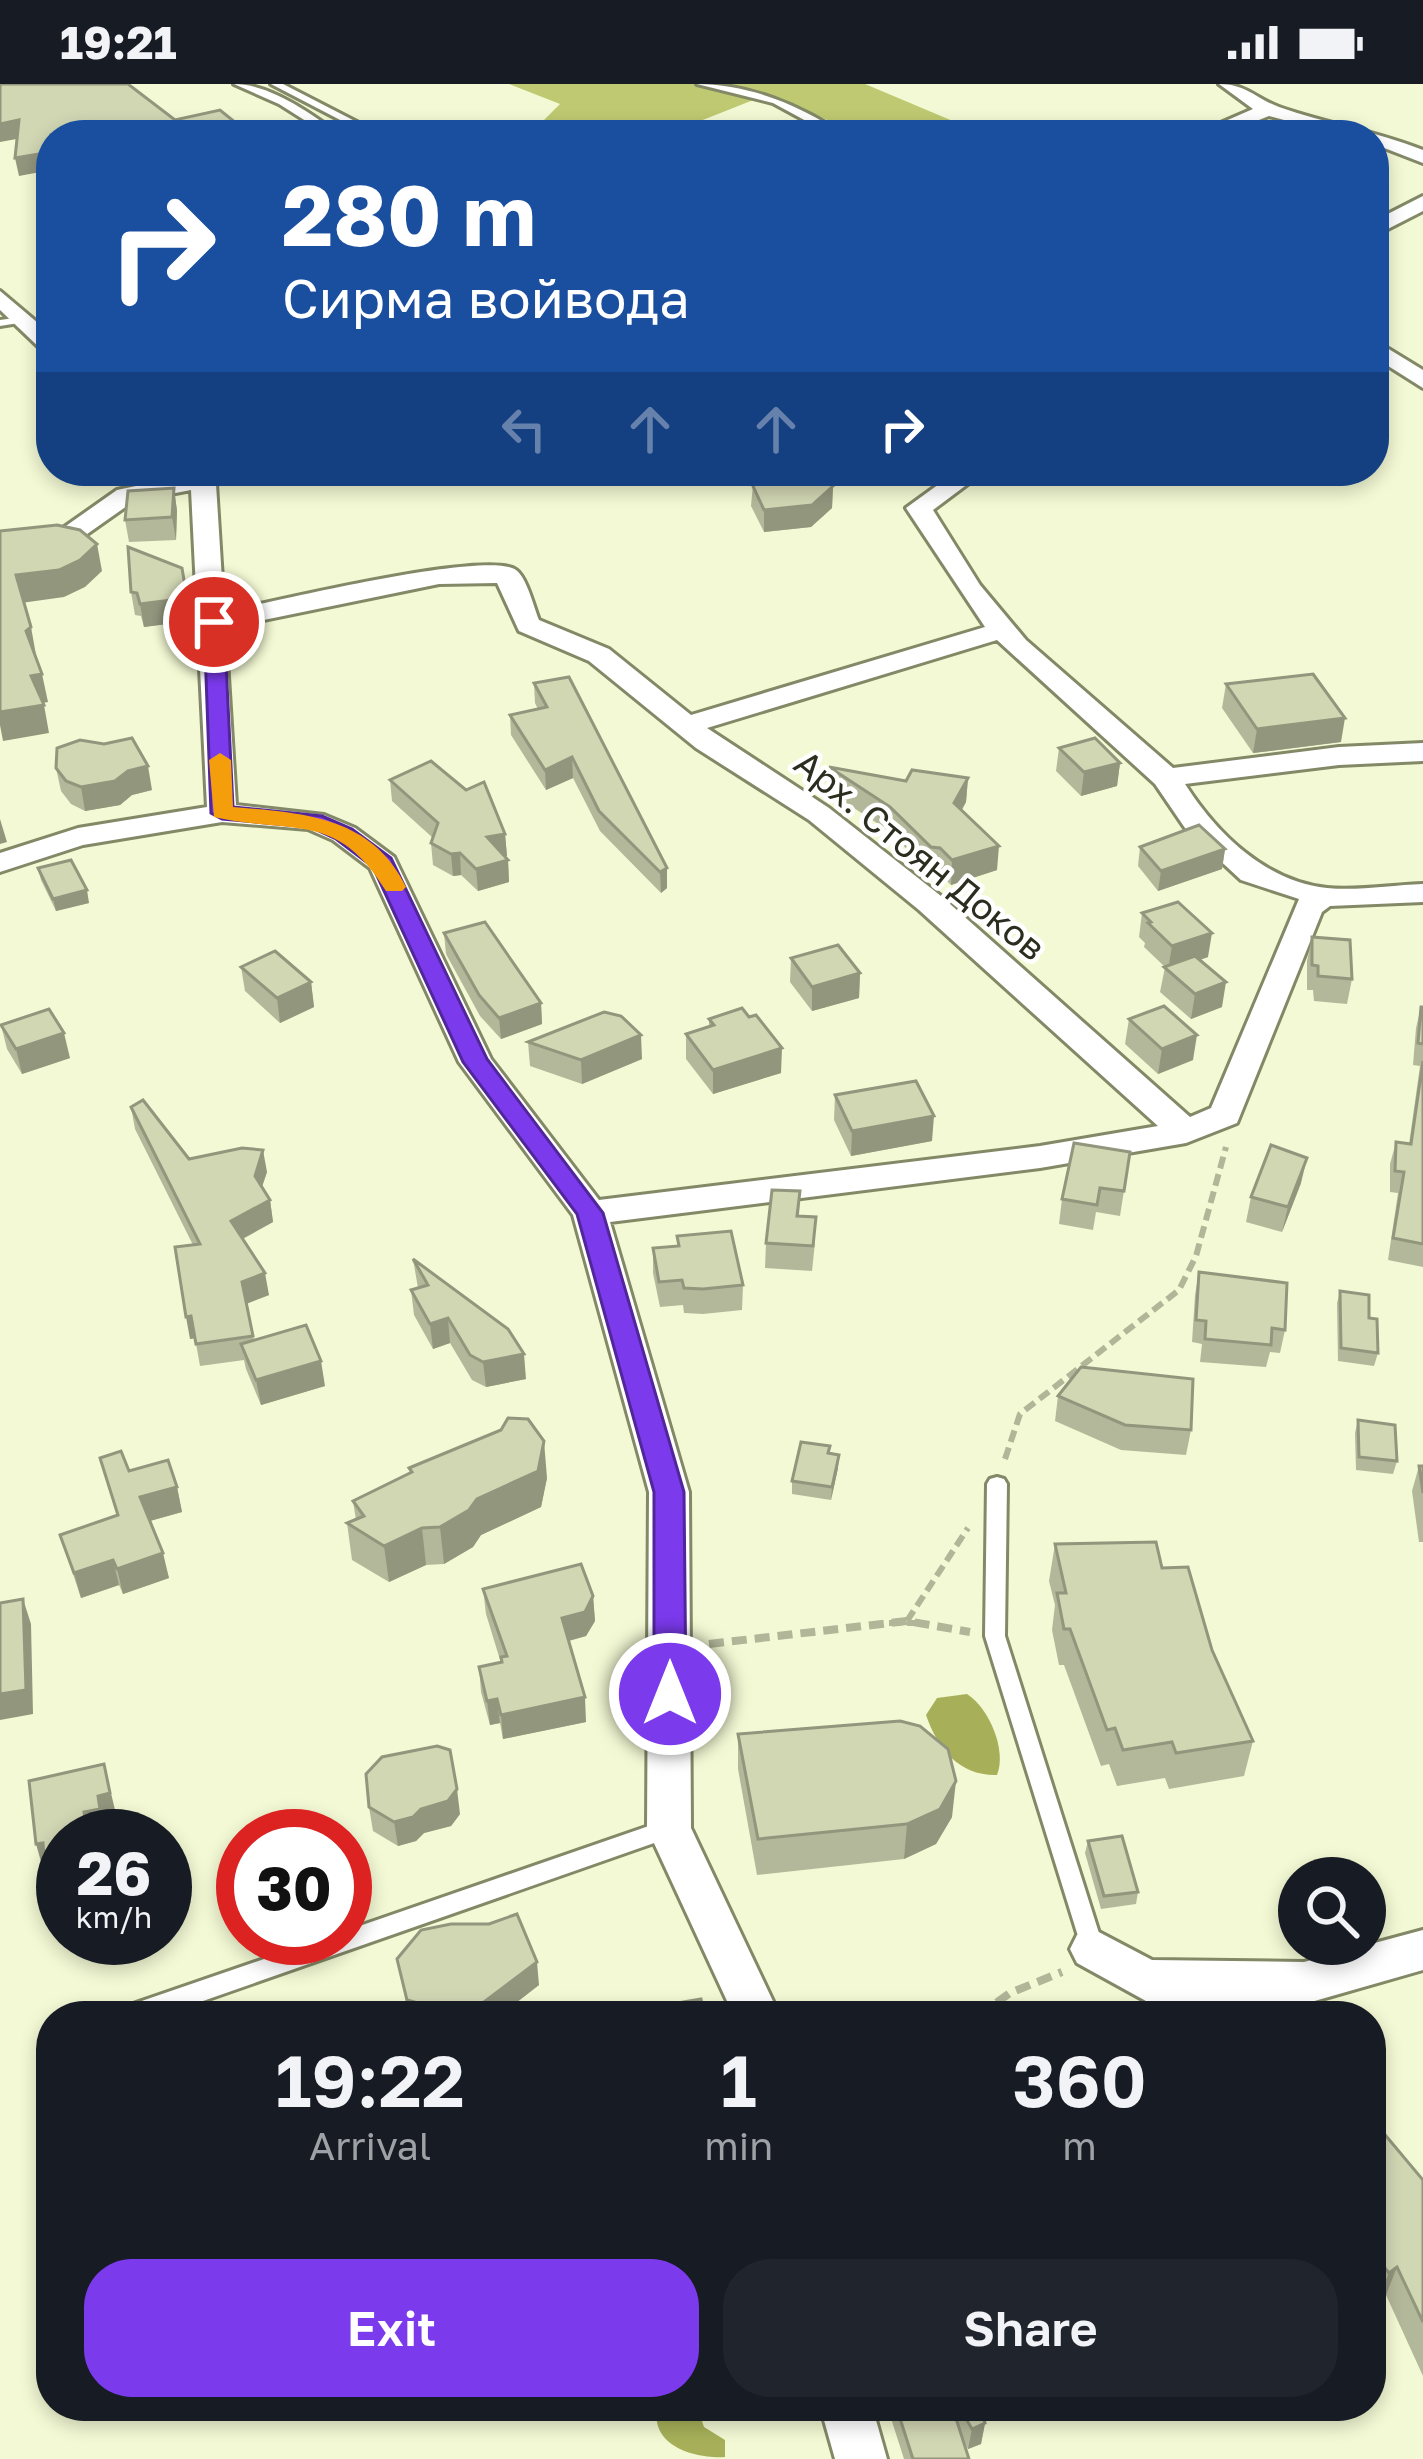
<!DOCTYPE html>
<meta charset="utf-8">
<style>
:root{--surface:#171b24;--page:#20242c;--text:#f1f3f6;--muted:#9ea1a6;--accent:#7c3aed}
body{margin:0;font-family:"Golos Text",sans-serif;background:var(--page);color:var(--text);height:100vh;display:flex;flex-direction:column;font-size:45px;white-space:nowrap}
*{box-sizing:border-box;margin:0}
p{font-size:39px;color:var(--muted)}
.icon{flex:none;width:66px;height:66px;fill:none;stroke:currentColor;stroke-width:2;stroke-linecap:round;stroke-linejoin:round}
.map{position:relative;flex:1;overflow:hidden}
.sheet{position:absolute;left:36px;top:1917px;width:1350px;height:420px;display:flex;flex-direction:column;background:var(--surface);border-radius:48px;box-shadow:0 6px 18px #0003}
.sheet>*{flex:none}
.banner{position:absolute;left:36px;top:36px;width:1353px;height:366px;border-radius:48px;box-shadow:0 6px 18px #0003;background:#1a4fa0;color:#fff;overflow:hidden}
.tools{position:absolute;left:1278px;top:1773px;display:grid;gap:24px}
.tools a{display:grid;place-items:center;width:108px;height:108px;border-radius:50%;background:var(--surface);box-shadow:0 6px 18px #0003;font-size:60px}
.speed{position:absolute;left:36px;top:1725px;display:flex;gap:24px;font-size:60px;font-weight:700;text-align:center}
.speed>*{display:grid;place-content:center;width:156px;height:156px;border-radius:50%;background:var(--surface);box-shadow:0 6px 18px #0003;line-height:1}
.speed small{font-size:30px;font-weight:400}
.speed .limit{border:18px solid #d22;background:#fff;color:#111}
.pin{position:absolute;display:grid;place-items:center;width:102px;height:102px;color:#fff;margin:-51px;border:6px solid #fff;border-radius:50%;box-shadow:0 3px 12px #0007}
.me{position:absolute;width:132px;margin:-66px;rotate:0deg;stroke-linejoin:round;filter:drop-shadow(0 0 9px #0008)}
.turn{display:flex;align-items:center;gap:42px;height:252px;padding:0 48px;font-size:54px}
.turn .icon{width:156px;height:156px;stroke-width:2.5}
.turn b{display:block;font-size:84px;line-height:102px}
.lanes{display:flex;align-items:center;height:114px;padding:0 48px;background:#0003;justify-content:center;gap:60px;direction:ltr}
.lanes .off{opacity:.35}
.eta{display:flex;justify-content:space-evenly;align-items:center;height:204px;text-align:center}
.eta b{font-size:72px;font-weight:600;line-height:84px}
.cta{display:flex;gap:24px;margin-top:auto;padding:24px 48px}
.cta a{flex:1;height:138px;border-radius:48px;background:var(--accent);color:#fff;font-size:48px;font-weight:600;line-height:138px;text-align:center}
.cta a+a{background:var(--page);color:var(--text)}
.status{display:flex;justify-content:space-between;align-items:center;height:84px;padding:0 60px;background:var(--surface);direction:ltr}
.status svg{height:33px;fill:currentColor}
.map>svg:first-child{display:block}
</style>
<div class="status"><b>19:21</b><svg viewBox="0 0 49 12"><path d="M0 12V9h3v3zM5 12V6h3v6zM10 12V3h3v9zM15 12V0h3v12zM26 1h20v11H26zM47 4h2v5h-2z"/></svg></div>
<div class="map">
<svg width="1423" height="2375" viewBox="0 0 1423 2375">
<rect width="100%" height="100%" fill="#f3f9d4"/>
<polygon fill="#bfc971" points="509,0 865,0 986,51 864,51 766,11 665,51 529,51 560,20"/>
<g fill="#a7b059">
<path d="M967 1610C989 1624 1007 1666 997 1691 960 1692 938 1666 926 1631L937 1614Z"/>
<path d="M658 2322H697L704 2343 725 2356V2373C694 2375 648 2361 658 2322Z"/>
</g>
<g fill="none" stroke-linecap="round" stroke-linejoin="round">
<defs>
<g id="lane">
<path d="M234 0C270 0 312 30 340 51H328L279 20Z"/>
<polygon points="271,0 283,0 382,51 369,51"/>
<path d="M697 0C749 0 802 22 844 51H832L773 19Z"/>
<polygon points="21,233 25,234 25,238 0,242 0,236"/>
<polygon points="370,387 391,390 434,387 389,398"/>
<polygon points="997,1393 1004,1395 1007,1400 1005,1552 1104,1865 1101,1872 1093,1875 1085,1872 1082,1865 985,1552 987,1400 990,1395"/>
<polygon points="669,1735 677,1737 680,1744 677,1751 160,1932 118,1932 122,1925 130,1921 325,1854 345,1854 345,1847"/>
</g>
<g id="street">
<path d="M1219 0C1246 0 1255 14 1279 23 1327 40 1376 47 1423 66V79L1374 60V51H1341L1269 32 1221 51H1193L1253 25Z"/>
<polygon points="1423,112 1423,127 1374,152 1374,137"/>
<polygon points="0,207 51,250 51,269 43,267 0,226"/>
<polygon points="1374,256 1423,286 1423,304 1374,273"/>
<path d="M180 387 231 389 216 400 224 528C267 519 489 465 516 486 527 494 534 524 539 536L609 565 691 631 985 543 906 424 957 387H985L933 426 980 501 1026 556 1173 684 1339 663 1423 659V677L1339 681 1185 700C1217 750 1265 797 1327 804 1358 807 1392 801 1423 800V818L1330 822 1322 828 1237 1039 1186 1059 1040 1084 610 1138 689 1408 691 1744 780 1932H734L647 1744 649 1408 573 1131 459 978 370 784 333 756 308 745 222 738 83 761 0 788V769L78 744 207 723 191 406 134 417 80 455 0 472V456L63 444 117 406 184 392ZM497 499 519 547 589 577 696 664 809 736 919 826 1158 1042 1040 1062 599 1116 491 975 394 773 355 744 324 731 236 721 225 544 439 500ZM997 556 1155 700 1185 744 1241 796 1299 815 1211 1024 1190 1033 941 812 829 724 707 644Z"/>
<polygon points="1093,1845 1152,1876 1304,1878 1423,1846 1423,1886 1304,1920 1146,1917 1077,1879 1070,1865 1077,1851"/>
<polygon points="820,2322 872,2322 887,2375 835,2375"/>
</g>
</defs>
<use href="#lane" stroke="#838867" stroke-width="6"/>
<use href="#street" stroke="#838867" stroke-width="6"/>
<g stroke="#b1b699" stroke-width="6" stroke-dasharray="12 6" stroke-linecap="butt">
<polyline points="1005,1375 1020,1330 1179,1206 1196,1172 1226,1063"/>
<polyline points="907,1537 968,1444"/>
<polyline points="889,1539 919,1539"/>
</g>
<g stroke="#b1b699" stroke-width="8" stroke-dasharray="15 8" stroke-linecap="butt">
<polyline points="709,1560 907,1537 970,1548"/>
<polyline points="978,1932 1010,1909 1062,1888"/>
</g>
<use href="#lane" fill="#fff" fill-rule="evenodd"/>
<use href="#street" fill="#fff" fill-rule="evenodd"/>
</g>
<g fill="#b4b89a">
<polygon points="826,388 833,402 832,424 811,443 764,448 751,422 754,389"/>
<polygon points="174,404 177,427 176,456 129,458 125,436"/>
<polygon points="182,484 190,537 144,543 141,532 135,531 131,508"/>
<polygon points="534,599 667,784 667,804 661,809 600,747 573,694 546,706 511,651 510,631 538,625 535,619"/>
<polygon points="1226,600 1341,658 1253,669 1222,624"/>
<polygon points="1059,664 1120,679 1117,702 1081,712 1056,687"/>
<polygon points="829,683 906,697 968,694 966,718 962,726 997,786 951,801 938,788 929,788 889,747 828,707"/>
<polygon points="56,684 152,706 132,711 120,721 85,727 71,720 61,707"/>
<polygon points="390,696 505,750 507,772 505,772 508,776 509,798 478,807 461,791 453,792 433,781 431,759 433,754 392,717"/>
<polygon points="1140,763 1225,765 1222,785 1158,807 1138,782"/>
<polygon points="38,784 89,819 56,827 41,796"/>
<polygon points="1142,829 1208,873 1200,876 1222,923 1191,935 1160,908 1165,883 1144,863 1145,859 1139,853"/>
<polygon points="444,849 541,919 542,940 501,955 480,932 446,870"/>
<polygon points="1312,853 1352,895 1347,920 1314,917 1313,906 1307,906 1307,877"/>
<polygon points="791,874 860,889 859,914 812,927 790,898"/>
<polygon points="241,883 311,898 314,923 280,939 245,907"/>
<polygon points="1421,923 1423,923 1423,1183 1388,1176 1398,1109 1390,1108 1390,1080 1396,1058 1409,1060 1420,982 1413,981 1416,944"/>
<polygon points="709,935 781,989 713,1010 686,975 686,950 709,943"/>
<polygon points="1129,935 1193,976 1158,990 1125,960"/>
<polygon points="1,941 70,974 22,990 7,965"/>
<polygon points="528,958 642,975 582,1000 530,982"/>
<polygon points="835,1011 932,1057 851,1072 834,1036"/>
<polygon points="131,1023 189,1075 267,1088 262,1103 270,1116 273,1138 243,1155 269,1211 246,1220 254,1256 325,1302 261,1321 246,1285 244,1276 200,1282 195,1254 190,1255 193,1161 135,1045"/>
<polygon points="1130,1068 1120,1132 1096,1128 1093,1146 1059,1140 1062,1115"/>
<polygon points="1301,1099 1282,1148 1246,1138 1251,1113"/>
<polygon points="800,1107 799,1132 815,1158 812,1187 765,1184 766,1159"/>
<polygon points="677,1152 743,1201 742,1226 703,1230 684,1229 683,1221 660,1223 653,1189 653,1164 677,1162"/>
<polygon points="413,1175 526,1295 486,1303 472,1296 450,1259 433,1265 414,1231 411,1206 418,1204"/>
<polygon points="1199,1188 1285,1246 1280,1269 1270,1268 1266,1283 1200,1278 1202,1260 1192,1258 1195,1211"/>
<polygon points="1340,1207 1369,1234 1378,1269 1374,1282 1338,1277 1337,1219"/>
<polygon points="1058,1312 1191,1346 1186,1371 1121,1366 1055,1337"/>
<polygon points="1358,1336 1397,1377 1393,1390 1356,1386 1355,1349"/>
<polygon points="830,1362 829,1369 838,1384 831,1416 792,1410 792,1397"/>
<polygon points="100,1374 177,1403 182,1428 150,1437 169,1494 123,1510 119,1501 81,1514 60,1451 117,1432"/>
<polygon points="1419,1382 1423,1382 1423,1458 1419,1458 1412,1407"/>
<polygon points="409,1384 547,1394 541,1423 481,1451 473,1463 444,1480 426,1481 389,1498 352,1476 347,1439 356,1436 353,1417 410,1389"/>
<polygon points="1055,1460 1162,1484 1212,1566 1253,1657 1244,1692 1169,1705 1165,1694 1117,1702 1109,1680 1101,1682 1064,1581 1059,1581 1052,1546 1055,1521 1049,1497"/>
<polygon points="483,1505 593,1512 595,1537 586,1552 569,1557 586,1638 503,1655 500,1639 490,1641 481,1608 479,1583 501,1579 486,1530"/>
<polygon points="738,1650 952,1733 936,1760 904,1775 757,1791 738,1685"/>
<polygon points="369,1723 460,1730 451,1742 424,1749 416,1757 398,1762 373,1747"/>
<polygon points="1088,1757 1138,1808 1136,1820 1101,1825 1085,1769"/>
<polygon points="397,1875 539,1901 499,1932 409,1932"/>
<polygon points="1371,2034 1423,2096 1423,2292 1386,2211 1377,2217 1371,2209"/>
<polygon points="887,2322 979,2322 985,2339 981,2360 968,2365 963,2356 969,2375 904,2375"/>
</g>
<g fill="#92967d">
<polygon points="19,36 22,54 0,58 0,40"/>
<polygon points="51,68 51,86 19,92 15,74"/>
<polygon points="81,387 109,387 106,396 84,400"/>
<polygon points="833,402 832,424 811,443 764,448 764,426"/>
<polygon points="174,404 177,427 176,456 172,433"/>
<polygon points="97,460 102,487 85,503 64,513 21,519 16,491"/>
<polygon points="187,514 190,537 144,543 140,520"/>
<polygon points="31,543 36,571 32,575 26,547"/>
<polygon points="42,590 48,618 37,620 31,592"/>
<polygon points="44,621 49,649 3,657 0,641 0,628"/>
<polygon points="1345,634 1341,658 1253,669 1257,645"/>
<polygon points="572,673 573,694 546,706 545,686"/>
<polygon points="1120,679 1117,702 1081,712 1084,688"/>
<polygon points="148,682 152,706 132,711 120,721 85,727 81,703"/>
<polygon points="968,694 966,718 952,742 954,719"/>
<polygon points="0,735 7,758 0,760"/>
<polygon points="505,750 507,772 488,775 487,753"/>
<polygon points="999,762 997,786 951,801 952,776"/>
<polygon points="1225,765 1222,785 1158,807 1161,787"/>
<polygon points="460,769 461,791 453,792 451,770"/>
<polygon points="508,776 509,798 478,807 476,785"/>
<polygon points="667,784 667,804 661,809 660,788"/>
<polygon points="87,806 89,819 56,827 53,815"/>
<polygon points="1212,849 1208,873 1168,886 1172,862"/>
<polygon points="860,889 859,914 812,927 812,903"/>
<polygon points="311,898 314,923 280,939 277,914"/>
<polygon points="1226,898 1222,923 1191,935 1195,910"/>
<polygon points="541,919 542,940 501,955 499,934"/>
<polygon points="64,949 70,974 22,990 16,965"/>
<polygon points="641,951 642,975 582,1000 581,976"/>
<polygon points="1197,951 1193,976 1158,990 1162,965"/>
<polygon points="782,964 781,989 713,1010 713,986"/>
<polygon points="934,1032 932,1057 851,1072 852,1047"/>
<polygon points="263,1066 267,1088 258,1114 255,1092"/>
<polygon points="1307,1074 1301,1099 1282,1148 1288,1123"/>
<polygon points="270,1116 273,1138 234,1159 231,1137"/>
<polygon points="265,1189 269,1211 246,1220 242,1198"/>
<polygon points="191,1232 196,1254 190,1255 186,1233"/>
<polygon points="448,1234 450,1259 433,1265 430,1240"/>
<polygon points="524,1270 526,1295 486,1303 483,1278"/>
<polygon points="321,1277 325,1302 261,1321 256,1296"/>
<polygon points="544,1357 547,1394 541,1423 481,1451 473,1463 444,1480 440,1443 477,1415"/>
<polygon points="839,1371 838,1384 831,1416 832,1403"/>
<polygon points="177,1403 182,1428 146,1438 140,1413"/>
<polygon points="422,1444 426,1481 389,1498 384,1462"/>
<polygon points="163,1469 169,1494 123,1510 117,1485"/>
<polygon points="113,1476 119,1501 81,1514 74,1489"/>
<polygon points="593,1512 595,1537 586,1552 564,1558 562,1534"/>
<polygon points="23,1515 31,1540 33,1630 0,1636 0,1610"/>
<polygon points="585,1613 586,1638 503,1655 501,1631"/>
<polygon points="497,1615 500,1639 490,1641 487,1617"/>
<polygon points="104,1680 116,1730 104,1733 106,1746 87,1752 84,1728 98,1712"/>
<polygon points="956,1697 952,1733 936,1760 904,1775 907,1740"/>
<polygon points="457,1705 460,1730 451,1742 424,1749 416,1757 398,1762 394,1738"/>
<polygon points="43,1759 49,1780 42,1781 36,1760"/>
<polygon points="63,1809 63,1831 53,1833 47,1813"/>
<polygon points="537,1878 539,1901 499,1932 449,1932 448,1927"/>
<polygon points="1397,2183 1386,2211 1377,2217 1389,2189"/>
<polygon points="985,2339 981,2360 968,2365 972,2345"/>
</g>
<g fill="#d1d6b3" stroke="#92967d" stroke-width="3">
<polygon points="0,0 128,0 175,36 220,26 251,51 51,51 51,68 15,74 19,36 0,40"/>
<polygon points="843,38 872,51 803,51"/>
<polygon points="771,387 825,387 833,402 812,421 764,426 752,400 758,399 754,389"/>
<polygon points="174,404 172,433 125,436 128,407"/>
<polygon points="57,441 80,446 97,460 80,476 59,486 16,491 31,543 26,547 42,590 31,592 44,621 0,628 0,447"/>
<polygon points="128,463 182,484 187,514 140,520 137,509 131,508"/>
<polygon points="1313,590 1345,634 1257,645 1226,600"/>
<polygon points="569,593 667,784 660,788 599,727 572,673 545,686 510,631 547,623 534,599"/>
<polygon points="132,654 148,682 128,687 115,697 81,703 66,697 56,684 57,664 80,656 104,660"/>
<polygon points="1095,654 1120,679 1084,688 1059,664"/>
<polygon points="431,677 466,706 484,698 505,750 487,753 508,776 476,785 460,769 451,770 431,759 438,739 390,696"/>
<polygon points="829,683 906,697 912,686 968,694 954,719 999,762 952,776 940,764 931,763 890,723"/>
<polygon points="1199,741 1225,765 1161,787 1140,763"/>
<polygon points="71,776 87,806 53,815 38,784"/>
<polygon points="1178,818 1212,849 1172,862 1148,839 1151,838 1142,829"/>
<polygon points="485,838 541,919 499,934 479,911 444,849"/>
<polygon points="1312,853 1350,856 1352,895 1318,892 1318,882 1312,881"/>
<polygon points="838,861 860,889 812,903 791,874"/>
<polygon points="275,867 311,898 277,914 241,883"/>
<polygon points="1195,872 1226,898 1195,910 1164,883"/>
<polygon points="1164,922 1197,951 1162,965 1129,935"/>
<polygon points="1421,923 1423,923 1423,960 1418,959"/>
<polygon points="742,924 749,933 756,931 782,964 713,986 686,950 714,941 709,935"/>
<polygon points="49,925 64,949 16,965 1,941"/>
<polygon points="604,928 621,932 641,951 581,976 528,958"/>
<polygon points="1423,977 1423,1160 1393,1154 1404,1088 1395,1087 1396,1058 1411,1060"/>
<polygon points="916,997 934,1032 852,1047 835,1011"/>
<polygon points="143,1016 189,1075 242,1064 263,1066 255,1092 270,1116 231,1137 265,1189 242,1198 253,1252 196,1260 191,1232 186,1233 175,1163 200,1160 131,1023"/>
<polygon points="1074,1059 1130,1068 1124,1107 1100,1104 1097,1121 1062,1115"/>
<polygon points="1271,1061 1307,1074 1288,1123 1251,1113"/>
<polygon points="772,1106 800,1107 797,1132 816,1133 813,1162 766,1159"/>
<polygon points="731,1147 743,1201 703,1205 684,1204 682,1196 659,1198 653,1164 679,1162 677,1152"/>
<polygon points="413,1175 508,1245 524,1270 483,1278 470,1271 448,1234 430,1240 411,1206 428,1201"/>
<polygon points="1199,1188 1287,1199 1285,1246 1272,1244 1271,1261 1205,1255 1206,1237 1196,1236"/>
<polygon points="1340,1207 1369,1211 1369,1234 1377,1235 1378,1269 1341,1264"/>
<polygon points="306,1241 321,1277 256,1296 241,1260"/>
<polygon points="1081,1283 1193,1295 1191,1346 1125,1341 1058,1312"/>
<polygon points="508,1334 528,1335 544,1357 538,1387 477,1415 469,1426 440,1443 422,1444 384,1462 347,1439 364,1432 353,1417 412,1388 409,1384 501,1346"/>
<polygon points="1358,1336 1395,1341 1397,1377 1359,1373"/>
<polygon points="801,1358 830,1362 828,1369 839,1371 832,1403 792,1397"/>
<polygon points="121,1367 129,1387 168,1376 177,1403 140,1413 163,1469 117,1485 113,1476 74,1489 60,1451 118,1431 100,1374"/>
<polygon points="1419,1382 1423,1382 1423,1409"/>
<polygon points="1156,1458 1162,1484 1188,1483 1212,1566 1253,1657 1176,1669 1172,1658 1123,1666 1115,1644 1107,1646 1070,1545 1064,1545 1057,1509 1066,1509 1055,1460"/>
<polygon points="581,1480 593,1512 585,1528 562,1534 585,1613 501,1631 497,1615 487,1617 479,1583 502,1578 501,1573 507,1572 483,1505"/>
<polygon points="23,1515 26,1606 0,1610 0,1519"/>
<polygon points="900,1637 920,1642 948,1665 956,1697 940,1725 907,1740 758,1755 738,1650"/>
<polygon points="437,1662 450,1666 457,1705 448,1717 421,1725 413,1733 394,1738 369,1723 366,1690 382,1673"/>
<polygon points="104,1680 110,1709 98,1712 100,1725 84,1728 87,1752 63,1752 63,1809 47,1813 43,1759 36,1760 29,1697"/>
<polygon points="1122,1752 1138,1808 1104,1812 1088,1757"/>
<polygon points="517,1830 537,1878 484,1918 448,1927 407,1916 397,1875 421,1846 451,1840 489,1840"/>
<polygon points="701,1915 705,1932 614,1932 613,1930"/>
<polygon points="1371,2034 1423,2096 1423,2238 1397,2183 1389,2189 1371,2167"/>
<polygon points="896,2322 979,2322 985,2339 972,2345 961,2326 954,2328 969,2375 913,2375"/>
</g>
<polygon fill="#7c3aed" stroke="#51269a" stroke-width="3" points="214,532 224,538 233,723 322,732 352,745 391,774 487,975 603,1129 684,1408 686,1610 681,1619 670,1622 659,1619 654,1610 654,1408 577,1130 463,978 373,783 336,755 310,743 222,735 211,729 204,538"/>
<path fill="#f59e0b" d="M220 669 231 676 233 723C302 729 372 732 406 803L402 807H386C337 726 292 751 214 733L209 676Z"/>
<g text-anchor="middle" stroke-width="9" stroke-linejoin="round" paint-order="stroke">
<g font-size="36" fill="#2b2d1f" stroke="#fff">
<text transform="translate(920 771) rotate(39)" y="13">Арх. Стоян Доков</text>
</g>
</g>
</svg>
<div class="tools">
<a><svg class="icon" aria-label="search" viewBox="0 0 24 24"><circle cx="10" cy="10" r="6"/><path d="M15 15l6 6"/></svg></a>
</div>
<div class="speed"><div>26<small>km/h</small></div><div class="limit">30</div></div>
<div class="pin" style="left:214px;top:538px;background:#d93025"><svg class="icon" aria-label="arrive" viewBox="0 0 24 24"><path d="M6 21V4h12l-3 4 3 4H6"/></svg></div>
<svg class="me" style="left:670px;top:1610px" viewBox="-20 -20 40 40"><circle r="17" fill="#7c3aed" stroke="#fff" stroke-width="3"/><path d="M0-11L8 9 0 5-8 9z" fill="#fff"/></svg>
<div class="banner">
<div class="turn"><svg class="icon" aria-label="right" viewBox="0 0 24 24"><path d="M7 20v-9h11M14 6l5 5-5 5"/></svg><div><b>280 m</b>Сирма войвода</div></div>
<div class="lanes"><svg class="icon off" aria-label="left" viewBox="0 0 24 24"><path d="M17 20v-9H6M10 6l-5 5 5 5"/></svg><svg class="icon off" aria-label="ahead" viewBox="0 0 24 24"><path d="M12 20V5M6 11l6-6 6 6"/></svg><svg class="icon off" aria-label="ahead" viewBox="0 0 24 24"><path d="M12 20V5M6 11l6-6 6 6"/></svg><svg class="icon" aria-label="right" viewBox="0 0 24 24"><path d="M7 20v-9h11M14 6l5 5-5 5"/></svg></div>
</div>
<section class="sheet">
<div class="eta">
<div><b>19:22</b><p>Arrival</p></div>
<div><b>1</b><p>min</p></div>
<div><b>360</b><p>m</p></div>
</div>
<div class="cta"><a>Exit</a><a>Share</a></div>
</section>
</div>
